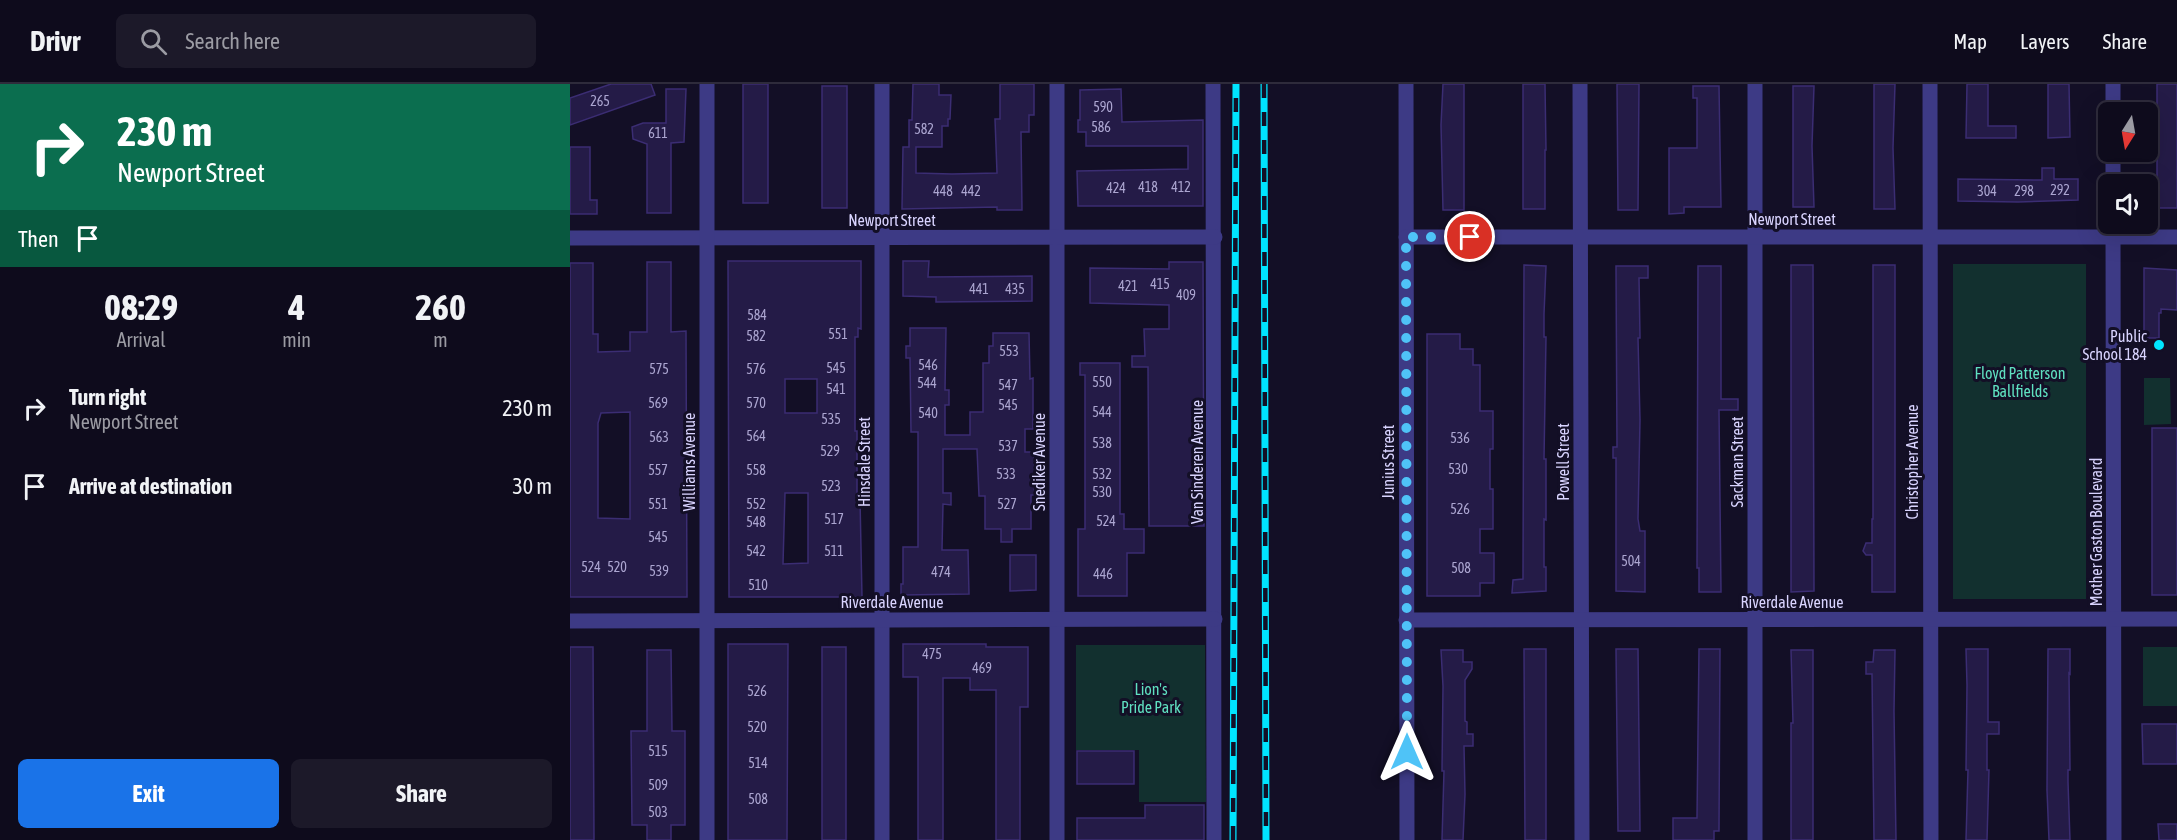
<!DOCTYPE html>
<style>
:root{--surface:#0e0b1c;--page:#1c1929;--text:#f1f3f6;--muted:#9b9ba3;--line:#2e2b3b;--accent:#1a73e8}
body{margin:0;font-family:"Asap Condensed",sans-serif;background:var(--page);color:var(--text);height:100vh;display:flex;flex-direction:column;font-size:22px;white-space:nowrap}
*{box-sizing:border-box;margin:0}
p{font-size:20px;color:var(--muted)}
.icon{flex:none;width:33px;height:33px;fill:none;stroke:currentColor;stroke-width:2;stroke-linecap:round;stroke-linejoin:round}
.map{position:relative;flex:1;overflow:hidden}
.details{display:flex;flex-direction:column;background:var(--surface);width:570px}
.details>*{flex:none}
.banner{background:#0b6e4f;color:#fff;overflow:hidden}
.needle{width:39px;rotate:191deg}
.tools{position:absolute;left:1528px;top:18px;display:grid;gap:12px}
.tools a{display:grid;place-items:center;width:60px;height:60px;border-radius:9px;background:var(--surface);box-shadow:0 6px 24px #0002,0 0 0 2px var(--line);font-size:30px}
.pin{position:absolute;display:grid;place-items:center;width:51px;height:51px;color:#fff;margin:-26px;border:3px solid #fff;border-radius:50%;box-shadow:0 2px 6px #0007}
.me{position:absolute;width:66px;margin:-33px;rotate:0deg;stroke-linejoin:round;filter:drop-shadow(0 0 4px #0008)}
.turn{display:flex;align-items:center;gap:21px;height:126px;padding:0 18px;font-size:27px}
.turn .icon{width:78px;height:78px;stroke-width:2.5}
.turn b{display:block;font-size:42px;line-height:51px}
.then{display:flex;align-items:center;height:57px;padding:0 18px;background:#0003;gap:12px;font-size:22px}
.eta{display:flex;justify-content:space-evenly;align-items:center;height:102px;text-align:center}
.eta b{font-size:36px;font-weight:700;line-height:42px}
.primary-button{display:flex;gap:12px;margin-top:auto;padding:12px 18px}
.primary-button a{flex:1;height:69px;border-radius:9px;background:var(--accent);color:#fff;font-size:24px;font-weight:700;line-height:69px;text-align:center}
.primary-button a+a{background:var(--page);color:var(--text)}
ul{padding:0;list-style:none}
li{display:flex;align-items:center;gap:18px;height:78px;padding:0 18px}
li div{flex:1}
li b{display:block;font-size:22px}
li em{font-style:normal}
header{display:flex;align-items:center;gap:36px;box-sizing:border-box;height:84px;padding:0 30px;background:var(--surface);border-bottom:2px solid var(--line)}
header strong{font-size:28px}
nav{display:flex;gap:33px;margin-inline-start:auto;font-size:21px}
.search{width:420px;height:54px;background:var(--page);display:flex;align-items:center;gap:15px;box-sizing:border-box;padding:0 21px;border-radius:9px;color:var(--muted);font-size:22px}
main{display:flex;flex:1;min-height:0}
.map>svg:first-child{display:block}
</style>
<header>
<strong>Drivr</strong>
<div class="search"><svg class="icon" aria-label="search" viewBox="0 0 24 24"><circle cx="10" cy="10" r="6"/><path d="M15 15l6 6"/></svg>Search here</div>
<nav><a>Map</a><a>Layers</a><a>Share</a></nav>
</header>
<main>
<section class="details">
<div class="banner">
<div class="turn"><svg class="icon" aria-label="right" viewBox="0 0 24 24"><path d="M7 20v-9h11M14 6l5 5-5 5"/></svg><div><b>230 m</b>Newport Street</div></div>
<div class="then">Then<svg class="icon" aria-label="arrive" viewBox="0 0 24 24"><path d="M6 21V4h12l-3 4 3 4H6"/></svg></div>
</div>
<div class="eta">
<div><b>08:29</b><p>Arrival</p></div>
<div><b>4</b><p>min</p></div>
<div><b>260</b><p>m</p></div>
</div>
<ul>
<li><svg class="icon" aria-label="right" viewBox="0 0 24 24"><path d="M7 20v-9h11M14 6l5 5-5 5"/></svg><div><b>Turn right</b><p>Newport Street</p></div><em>230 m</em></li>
<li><svg class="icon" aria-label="arrive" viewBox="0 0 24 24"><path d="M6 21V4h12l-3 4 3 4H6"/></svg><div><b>Arrive at destination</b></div><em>30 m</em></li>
</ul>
<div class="primary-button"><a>Exit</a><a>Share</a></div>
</section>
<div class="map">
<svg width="1607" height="756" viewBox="0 0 1607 756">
<rect width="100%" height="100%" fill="#130f26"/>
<g fill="#12302f">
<rect x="1383" y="180" width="133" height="335"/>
<polygon points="1574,294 1600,294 1601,340 1574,341"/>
<polygon points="506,561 635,561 636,718 569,718 569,666 506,666"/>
<rect x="1573" y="563" width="34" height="59"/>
</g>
<g fill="#241b47" stroke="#3b2d73" stroke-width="1.5" fill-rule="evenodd">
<polygon points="41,0 81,0 85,11 0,41 0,14"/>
<rect x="173" y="0" width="25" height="119"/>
<polygon points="343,0 369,0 369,11 381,11 380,35 378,35 378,42 372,42 372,63 346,63 346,89 382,90 427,89 425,35 430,35 430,0 464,0 464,31 459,31 459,48 451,48 452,126 427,126 427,123 332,125 333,63 339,63 339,36 342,36"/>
<polygon points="873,0 894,0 894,126 873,126 871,41"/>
<polygon points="953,0 975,0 976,66 975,66 975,125 953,125"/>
<polygon points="1047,0 1069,0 1068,126 1048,126"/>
<polygon points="1304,0 1325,0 1323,64 1325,125 1304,125"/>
<polygon points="1397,0 1418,0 1418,42 1446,42 1446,54 1396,54"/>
<polygon points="1478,0 1499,0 1500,53 1478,54"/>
<rect x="1587" y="0" width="20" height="124"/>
<rect x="252" y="2" width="25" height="122"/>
<polygon points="1123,2 1149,2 1151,123 1114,123 1114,129 1099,130 1099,64 1127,64 1127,14 1123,14"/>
<polygon points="1223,2 1244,2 1242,62 1244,123 1223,123"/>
<polygon points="96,5 116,5 114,58 101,59 101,129 77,129 77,60 63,55 62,43 73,39 96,39"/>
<polygon points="551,5 552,38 633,36 633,122 508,122 507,87 618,85 618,62 516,62 516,48 508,48 508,36 510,36 510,6"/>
<polygon points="0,63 20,63 20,116 27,116 27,130 0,130"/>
<polygon points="1472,84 1484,84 1484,95 1508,95 1508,116 1448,118 1388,117 1388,95 1472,96"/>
<path d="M158 177H291V245L288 244V253H285V347H287V415H290L292 513H159ZM215 295H247V329H215ZM215 409H238V479L213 480Z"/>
<polygon points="333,177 359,177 358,193 462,192 462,217 366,218 366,213 333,212"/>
<path d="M77 178H101V248L116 247 117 513H0V179H23V250H28V268L60 267V248H77ZM60 328V435L28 434V339L31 329Z"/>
<polygon points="599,178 633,178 634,442 579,442 578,283 562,283 562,272 575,272 574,245 599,245 599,221 520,219 520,184 599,185"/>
<polygon points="954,181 976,182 974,230 974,253 976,253 974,375 976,375 976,436 974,435 974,483 976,483 976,507 942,509 943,496 953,495"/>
<polygon points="1221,181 1243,181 1244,507 1221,508"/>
<polygon points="1303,181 1325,181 1325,508 1302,508 1302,471 1296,471 1293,467 1296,459 1302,459 1302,435 1303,435"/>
<polygon points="1046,182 1078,182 1078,194 1069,194 1070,254 1068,254 1070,336 1068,435 1070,447 1075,447 1075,508 1046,507 1046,374 1043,374 1043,363 1047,363"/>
<polygon points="1128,182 1151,182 1151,315 1168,315 1168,326 1149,326 1151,508 1129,508 1129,484 1127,484"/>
<polygon points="1574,184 1607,186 1607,226 1591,225 1591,229 1589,229 1589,254 1574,254"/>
<polygon points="340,244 376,244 375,306 379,306 379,321 375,321 375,351 400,351 400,328 413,328 413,279 419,279 419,262 423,262 423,249 459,249 460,295 463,294 463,345 455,345 455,368 464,368 464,411 461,411 461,445 442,445 442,458 431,458 431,445 415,445 415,412 409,412 407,365 373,365 373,409 381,409 381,421 373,420 372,466 398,466 399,510 331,511 331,500 333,500 333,463 348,463 348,348 341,348 340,274 336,274 336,262 340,262"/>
<polygon points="857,250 890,250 890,265 903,265 903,281 910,281 910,327 923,327 923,365 920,365 920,405 923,405 923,445 910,445 910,469 924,469 924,499 910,499 910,512 857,512"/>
<polygon points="510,279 550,279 550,430 554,430 554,445 574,445 574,469 557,469 557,512 508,512 508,445 515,445 515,291 510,291"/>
<rect x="1582" y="344" width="25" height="167"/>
<polygon points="440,471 466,471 466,506 440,507"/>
<polygon points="158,560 218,560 217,756 158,756"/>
<polygon points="333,560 416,560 416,563 458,563 458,623 450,623 450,756 426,756 426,606 400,606 400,594 373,594 373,756 348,756 348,593 333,593"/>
<polygon points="0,563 23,563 24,756 0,756"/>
<rect x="252" y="563" width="24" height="193"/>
<polygon points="954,565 976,565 976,756 955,756"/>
<polygon points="1046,565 1068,565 1070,747 1048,747"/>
<polygon points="1129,565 1150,565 1149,747 1144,747 1144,756 1103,756 1103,734 1127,734"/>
<polygon points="1396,565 1418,565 1418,638 1429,638 1429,650 1417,650 1417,686 1419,686 1417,756 1396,756 1398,686 1396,686 1397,601"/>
<polygon points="1478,565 1500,565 1500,590 1499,589 1500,686 1498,686 1498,698 1500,756 1479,756 1477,706"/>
<polygon points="77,566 101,566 102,647 115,647 115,741 101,741 101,756 77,756 77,741 62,741 61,647 77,647"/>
<polygon points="871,566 893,566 893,578 902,578 902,585 895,596 895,637 897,638 897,650 903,650 903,662 894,662 895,710 893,756 872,756 874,687 872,687 873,602"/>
<polygon points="1221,566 1243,566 1243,756 1221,756 1221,639 1223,639"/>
<polygon points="1304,566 1325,566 1324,627 1326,756 1304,756 1302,590 1296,590 1296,578 1303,578"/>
<polygon points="1572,640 1607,640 1607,680 1573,680"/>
<rect x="507" y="667" width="57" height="33"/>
<polygon points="575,721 634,721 634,756 507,756 507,734 575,734"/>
<polygon points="1588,740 1607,740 1607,756 1589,756"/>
</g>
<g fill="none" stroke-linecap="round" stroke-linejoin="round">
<g stroke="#3d3a85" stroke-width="15">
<polyline points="312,0 312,756"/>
<polyline points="487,0 487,756"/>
<polyline points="643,0 644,756"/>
<polyline points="836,0 837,756"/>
<polyline points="1010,0 1012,756"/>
<polyline points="1185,0 1185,756"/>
<polyline points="1360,0 1361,756"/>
<polyline points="1543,0 1543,28"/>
<polyline points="1543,68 1543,100"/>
<polyline points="1543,140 1544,756"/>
<polyline points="836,153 1607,153"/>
<polyline points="0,154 645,153"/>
<polyline points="836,536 1607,535"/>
<polyline points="0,537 645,535"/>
<polyline points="137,756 137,0"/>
</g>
<defs>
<g id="rail">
<polyline points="694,0 696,756"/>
<polyline points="663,756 666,0"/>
</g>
</defs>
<use href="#rail" stroke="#00e5ff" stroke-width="7"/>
<use href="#rail" stroke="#130f26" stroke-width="4.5" stroke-dasharray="14" stroke-linecap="butt"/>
</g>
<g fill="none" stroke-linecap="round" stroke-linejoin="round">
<polyline stroke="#4fc3f7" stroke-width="10" stroke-dasharray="0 18" points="837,668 836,153 900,153"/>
</g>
<circle fill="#00e5ff" stroke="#130f26" stroke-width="2" cx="1589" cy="261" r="6"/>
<g text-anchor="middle" stroke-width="6" stroke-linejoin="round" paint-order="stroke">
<g font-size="14" fill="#aca6d1">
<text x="30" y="22">265</text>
<text x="533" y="28">590</text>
<text x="531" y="48">586</text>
<text x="354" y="50">582</text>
<text x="88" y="54">611</text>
<text x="578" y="108">418</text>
<text x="611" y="108">412</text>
<text x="546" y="109">424</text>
<text x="1490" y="111">292</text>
<text x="373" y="112">448</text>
<text x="401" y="112">442</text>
<text x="1417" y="112">304</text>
<text x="1454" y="112">298</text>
<text x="590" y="205">415</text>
<text x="558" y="207">421</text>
<text x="409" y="210">441</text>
<text x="445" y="210">435</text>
<text x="616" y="216">409</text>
<text x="187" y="236">584</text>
<text x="268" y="255">551</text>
<text x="186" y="257">582</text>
<text x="439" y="272">553</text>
<text x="358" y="286">546</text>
<text x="266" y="289">545</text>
<text x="89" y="290">575</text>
<text x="186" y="290">576</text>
<text x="532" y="303">550</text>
<text x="357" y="304">544</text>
<text x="438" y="306">547</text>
<text x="266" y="310">541</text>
<text x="88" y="324">569</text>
<text x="186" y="324">570</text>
<text x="438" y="326">545</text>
<text x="532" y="333">544</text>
<text x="358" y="334">540</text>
<text x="261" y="340">535</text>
<text x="186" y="357">564</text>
<text x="89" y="358">563</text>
<text x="890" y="359">536</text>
<text x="532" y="364">538</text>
<text x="438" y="367">537</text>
<text x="260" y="372">529</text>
<text x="888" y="390">530</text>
<text x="88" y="391">557</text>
<text x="186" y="391">558</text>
<text x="436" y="395">533</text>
<text x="532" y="395">532</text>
<text x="261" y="407">523</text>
<text x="532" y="413">530</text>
<text x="88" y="425">551</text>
<text x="186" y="425">552</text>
<text x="437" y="425">527</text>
<text x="890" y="430">526</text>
<text x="264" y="440">517</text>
<text x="536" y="442">524</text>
<text x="186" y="443">548</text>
<text x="88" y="458">545</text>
<text x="186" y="472">542</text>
<text x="264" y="472">511</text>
<text x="1061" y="482">504</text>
<text x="21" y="488">524</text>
<text x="47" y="488">520</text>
<text x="891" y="489">508</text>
<text x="89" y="492">539</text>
<text x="371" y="493">474</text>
<text x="533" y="495">446</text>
<text x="188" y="506">510</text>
<text x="362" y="575">475</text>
<text x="412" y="589">469</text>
<text x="187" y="612">526</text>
<text x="187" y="648">520</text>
<text x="88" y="672">515</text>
<text x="188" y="684">514</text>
<text x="88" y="706">509</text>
<text x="188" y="720">508</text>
<text x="88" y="733">503</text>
</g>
<g font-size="16" fill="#d9d4ff" stroke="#130f26">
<text x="1222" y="141">Newport Street</text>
<text x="322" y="142">Newport Street</text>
<text transform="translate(119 378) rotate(-90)" y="6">Williams Avenue</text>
<text transform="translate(294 378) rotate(-90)" y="6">Hinsdale Street</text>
<text transform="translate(469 378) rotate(-90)" y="6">Snediker Avenue</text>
<text transform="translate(627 378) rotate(-90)" y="6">Van Sinderen Avenue</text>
<text transform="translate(818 378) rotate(-90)" y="6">Junius Street</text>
<text transform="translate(993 378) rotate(-90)" y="6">Powell Street</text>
<text transform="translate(1167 378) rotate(-90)" y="6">Sackman Street</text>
<text transform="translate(1342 378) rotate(-90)" y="6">Christopher Avenue</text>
<text transform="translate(1526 448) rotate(-90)" y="6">Mother Gaston Boulevard</text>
<text x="322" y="524">Riverdale Avenue</text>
<text x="1222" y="524">Riverdale Avenue</text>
</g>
<g font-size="16" fill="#d9d4ff" stroke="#130f26" text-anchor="end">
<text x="1577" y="258">Public<tspan x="1577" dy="18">School 184</tspan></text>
</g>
<g font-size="16" fill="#5fe0c0" stroke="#130f26">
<text x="1450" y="295">Floyd Patterson<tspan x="1450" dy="18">Ballfields</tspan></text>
<text x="581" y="611">Lion's<tspan x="581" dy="18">Pride Park</tspan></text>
</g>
</g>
</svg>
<div class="tools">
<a><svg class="needle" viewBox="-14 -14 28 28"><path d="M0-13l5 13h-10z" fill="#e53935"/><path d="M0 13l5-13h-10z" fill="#9b9ba3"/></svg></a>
<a><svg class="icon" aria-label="sound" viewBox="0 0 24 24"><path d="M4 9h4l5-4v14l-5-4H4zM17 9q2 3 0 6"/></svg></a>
</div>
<div class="pin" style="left:900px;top:153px;background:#d93025"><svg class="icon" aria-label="arrive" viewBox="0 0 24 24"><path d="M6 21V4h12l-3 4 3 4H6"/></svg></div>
<svg class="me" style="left:837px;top:668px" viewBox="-20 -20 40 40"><path d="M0-17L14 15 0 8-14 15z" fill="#4fc3f7" stroke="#fff" stroke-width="4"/></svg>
</div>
</main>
